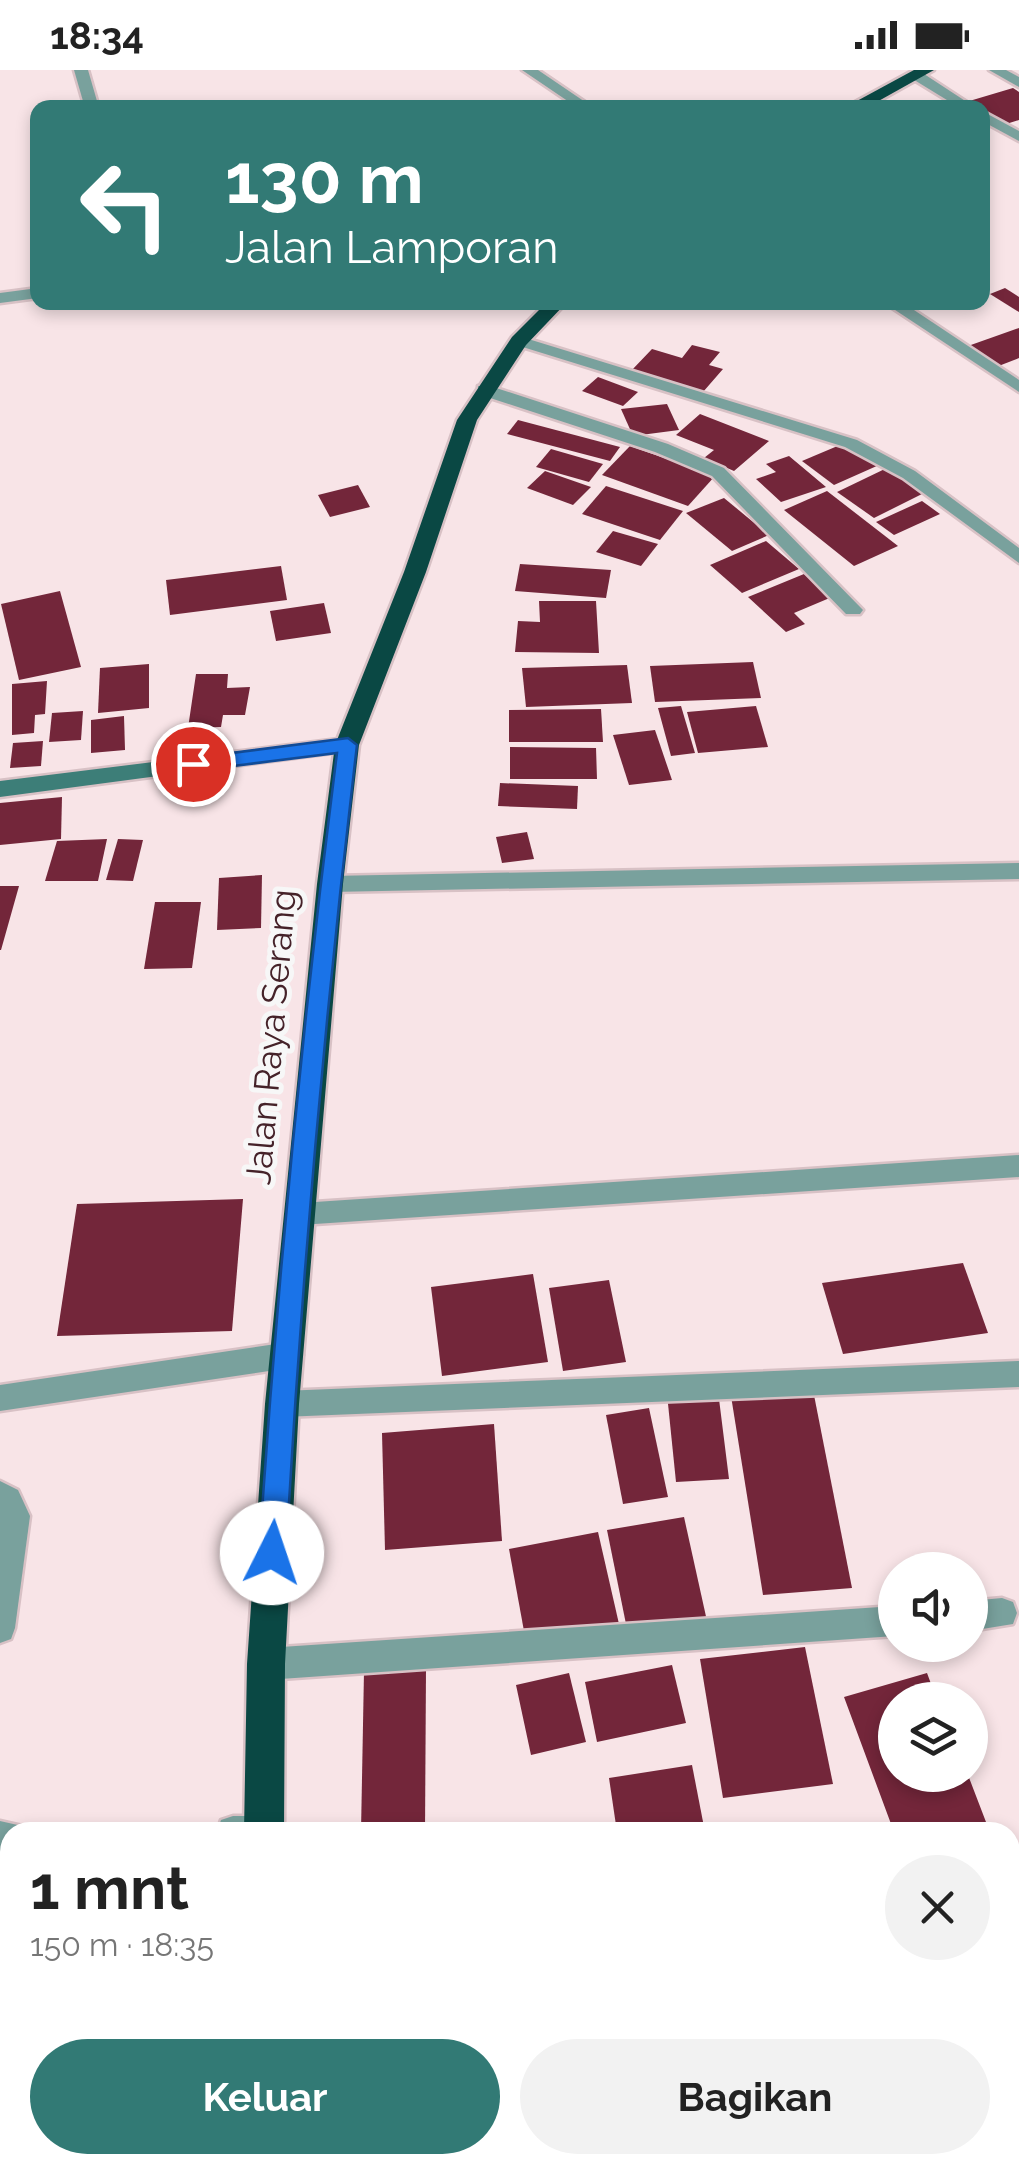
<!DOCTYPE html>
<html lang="id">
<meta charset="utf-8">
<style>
:root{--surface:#fff;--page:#f2f2f2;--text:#222;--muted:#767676;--accent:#327a75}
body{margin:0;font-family:Raleway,sans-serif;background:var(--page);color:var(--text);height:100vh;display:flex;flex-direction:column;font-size:38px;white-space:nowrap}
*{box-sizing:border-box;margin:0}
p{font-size:32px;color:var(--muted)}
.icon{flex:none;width:55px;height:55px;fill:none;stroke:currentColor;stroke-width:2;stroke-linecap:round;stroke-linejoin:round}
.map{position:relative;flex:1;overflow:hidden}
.sheet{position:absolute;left:0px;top:1752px;width:1020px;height:352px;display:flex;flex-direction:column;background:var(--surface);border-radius:30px 30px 0 0;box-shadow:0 5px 15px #0003}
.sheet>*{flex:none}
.banner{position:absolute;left:30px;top:30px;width:960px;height:210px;border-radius:20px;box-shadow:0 5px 15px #0003;background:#327a75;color:#fff;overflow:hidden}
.buttons{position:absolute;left:878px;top:1482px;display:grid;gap:20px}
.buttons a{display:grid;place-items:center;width:110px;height:110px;border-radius:50%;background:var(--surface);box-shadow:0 5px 15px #0003;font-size:50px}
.pin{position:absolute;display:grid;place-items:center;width:85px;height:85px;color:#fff;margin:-42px;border:5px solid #fff;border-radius:50%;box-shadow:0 2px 10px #0007}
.me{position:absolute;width:110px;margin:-55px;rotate:4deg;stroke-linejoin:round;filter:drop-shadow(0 0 8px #0008)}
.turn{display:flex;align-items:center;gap:35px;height:210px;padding:0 30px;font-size:45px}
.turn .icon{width:130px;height:130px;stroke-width:2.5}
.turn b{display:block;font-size:70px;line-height:85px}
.round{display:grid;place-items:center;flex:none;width:105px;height:105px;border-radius:52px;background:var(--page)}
.summary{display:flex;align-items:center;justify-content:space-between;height:170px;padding:0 30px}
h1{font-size:60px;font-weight:700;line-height:75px}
.primary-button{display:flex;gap:20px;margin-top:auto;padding:20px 30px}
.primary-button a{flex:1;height:115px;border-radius:60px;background:var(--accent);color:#fff;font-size:40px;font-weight:700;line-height:115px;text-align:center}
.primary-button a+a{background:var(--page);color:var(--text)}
.status{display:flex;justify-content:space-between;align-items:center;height:70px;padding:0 50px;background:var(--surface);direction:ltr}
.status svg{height:28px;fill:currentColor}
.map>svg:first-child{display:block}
</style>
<div class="status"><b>18:34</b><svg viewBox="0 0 49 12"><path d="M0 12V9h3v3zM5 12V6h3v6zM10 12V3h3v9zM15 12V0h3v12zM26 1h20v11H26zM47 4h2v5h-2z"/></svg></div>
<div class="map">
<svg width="1019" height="2103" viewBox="0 0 1019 2103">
<rect width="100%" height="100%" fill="#f8e4e7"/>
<g fill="#73263a">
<polygon points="1013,18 1019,22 1019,50 1003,55 982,42 982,38 966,32"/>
<polygon points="1005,218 1019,227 1019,242 990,224"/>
<polygon points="1019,258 1019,288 996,297 968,276"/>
<polygon points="692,275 720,282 709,295 723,299 703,322 631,301 652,279 682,288"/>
<polygon points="598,307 638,322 623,336 582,321"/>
<polygon points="667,334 679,360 633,366 621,339"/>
<polygon points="700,344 769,371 734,401 704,388 714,380 676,365"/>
<polygon points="518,350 620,377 610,391 507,364"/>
<polygon points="847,372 879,395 834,415 802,391"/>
<polygon points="630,376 715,406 688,436 602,405"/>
<polygon points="551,379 603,394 589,412 536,397"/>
<polygon points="789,386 826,417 781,432 756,409 776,402 766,394"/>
<polygon points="891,396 928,421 874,448 837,422"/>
<polygon points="545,401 591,417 573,435 527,418"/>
<polygon points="358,415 370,437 330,447 318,425"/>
<polygon points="606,416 683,441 660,470 582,444"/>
<polygon points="827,421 898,476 854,496 784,440"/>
<polygon points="724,428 769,465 732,481 686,443"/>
<polygon points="922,431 940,444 894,465 876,452"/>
<polygon points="613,461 658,474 641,496 596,482"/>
<polygon points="766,471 799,499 742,523 710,495"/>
<polygon points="520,494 611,500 606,528 515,521"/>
<polygon points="281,496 287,530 170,545 166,510"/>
<polygon points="804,504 832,527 794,543 805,554 786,562 748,527"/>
<polygon points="60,521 81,597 19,610 1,534"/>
<polygon points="539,531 596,531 599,583 515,582 518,551 540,552"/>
<polygon points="324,533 331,563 276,571 270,541"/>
<polygon points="753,592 761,628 655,632 650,596"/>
<polygon points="149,594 149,638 98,643 100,598"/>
<polygon points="627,595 632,633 526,637 522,598"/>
<polygon points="196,604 228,604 227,618 250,617 245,645 223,645 221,657 188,658"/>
<polygon points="47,611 45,644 35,645 34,663 12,665 12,614"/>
<polygon points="681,636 695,683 671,686 658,638"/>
<polygon points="756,636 768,677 698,683 687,642"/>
<polygon points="601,639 603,672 509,672 509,640"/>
<polygon points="83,641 81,670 49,672 52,643"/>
<polygon points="124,646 125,680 91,683 91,650"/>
<polygon points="655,660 672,710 629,715 613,665"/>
<polygon points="43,671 41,696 10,698 13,673"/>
<polygon points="510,677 596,678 597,709 510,709"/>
<polygon points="500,713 578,716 577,739 498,736"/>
<polygon points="62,727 61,769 0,775 0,733"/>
<polygon points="527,762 534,789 502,793 496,767"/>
<polygon points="107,769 98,811 45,811 57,771"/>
<polygon points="118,769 143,770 133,811 106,810"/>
<polygon points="262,805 261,858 217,860 219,808"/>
<polygon points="0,816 19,816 1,880 0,880"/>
<polygon points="155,832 201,832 192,898 144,899"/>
<polygon points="243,1129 232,1261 57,1266 77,1134"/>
<polygon points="963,1193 988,1263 843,1284 822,1213"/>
<polygon points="533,1204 548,1292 442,1306 431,1217"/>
<polygon points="609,1210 626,1292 563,1301 549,1218"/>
<polygon points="813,1320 852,1518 763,1525 731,1326"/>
<polygon points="718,1321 729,1409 676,1412 667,1324"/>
<polygon points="649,1338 668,1427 623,1434 606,1345"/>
<polygon points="494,1354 502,1471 385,1480 382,1363"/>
<polygon points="684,1447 707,1551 628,1564 607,1460"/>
<polygon points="598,1462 619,1554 526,1572 509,1479"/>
<polygon points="805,1577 833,1714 723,1728 700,1589"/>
<polygon points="672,1595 686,1653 597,1672 585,1612"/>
<polygon points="426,1598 425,1762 361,1762 364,1601"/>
<polygon points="569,1603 586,1672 531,1685 516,1615"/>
<polygon points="927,1603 937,1630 895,1630 895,1705 968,1705 986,1752 954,1762 894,1762 844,1627"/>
<polygon points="692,1695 705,1762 617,1762 609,1708"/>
<polygon points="10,2042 11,2103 0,2103 0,2043"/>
<rect x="63" y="2095" width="59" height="8"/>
</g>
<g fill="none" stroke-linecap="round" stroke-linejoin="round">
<defs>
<g id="lane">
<polygon points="74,0 88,0 99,38 85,38"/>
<polygon points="38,218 38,228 0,233 0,223"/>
<polygon points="1019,793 1019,809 330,822 319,814 330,806"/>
<polygon points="1019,1085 1019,1107 300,1155 291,1152 287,1144 291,1136 300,1133"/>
<polygon points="289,1272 299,1276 303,1285 299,1294 289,1298 0,1341 0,1315"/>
<polygon points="0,1411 18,1420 30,1446 15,1558 11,1569 0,1573"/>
<polygon points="233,1746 264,1746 276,1750 280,1762 217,1762 221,1750"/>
<polygon points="0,1751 22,1756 24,1762 10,1762 10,1785 0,1785"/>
</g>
<g id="street">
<polygon points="522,0 538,0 594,38 578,38"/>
<polygon points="989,0 1006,0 1019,7 1019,17"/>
<polygon points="916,1 921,2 976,38 960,38 911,8 909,5"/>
<polygon points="982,41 1019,61 1019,71 982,51"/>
<polygon points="883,232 902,232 1019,310 1019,322"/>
<polygon points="513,268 525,268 857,370 915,401 1019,478 1019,493 903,408 845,377 513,274"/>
<polygon points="478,316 490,316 668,374 724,398 863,540 860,544 846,544 712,406 655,382 478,324"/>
<polygon points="1019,1291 1019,1317 282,1347 272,1343 268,1334 272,1325 282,1321"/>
<polygon points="1002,1528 1013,1532 1017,1543 1013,1554 970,1561 970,1531"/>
<polygon points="895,1536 895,1566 266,1610 255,1605 250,1594 255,1583 266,1578"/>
</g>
<polygon id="secondary" points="347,668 357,675 354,680 0,727 0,711"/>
<g id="highway">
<polygon points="914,0 934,0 866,38 844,38"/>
<polygon points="547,232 567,232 526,275 477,350 426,502 359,675 343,814 299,1334 285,1594 284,1762 244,1762 247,1594 265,1334 317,814 335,675 404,502 457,350 512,267"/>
<rect x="207" y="2095" width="44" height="8"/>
</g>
</defs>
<use href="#lane" stroke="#d8c1c5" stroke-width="5"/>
<use href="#street" stroke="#d8c1c5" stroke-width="5"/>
<use href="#secondary" stroke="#d8c1c5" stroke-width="5"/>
<use href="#highway" stroke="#d8c1c5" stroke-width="5"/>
<use href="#lane" fill="#79a19d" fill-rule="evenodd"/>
<use href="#street" fill="#79a19d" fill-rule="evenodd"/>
<use href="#secondary" fill="#3d7e78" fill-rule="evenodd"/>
<use href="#highway" fill="#0a4844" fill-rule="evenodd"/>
</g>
<path fill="#1a73e8" stroke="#114b97" stroke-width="2.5" d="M348 668 357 675C325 943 301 1213 286 1483L282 1492 272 1496 263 1492 259 1483C277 1216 303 948 337 683L193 701 183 694 193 688Z"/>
<g text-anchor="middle" stroke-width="10" stroke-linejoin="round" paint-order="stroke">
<g font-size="35" fill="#452229" stroke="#f7f7f7">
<text transform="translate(271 967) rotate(-85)" y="12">Jalan Raya Serang</text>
</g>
</g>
</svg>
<div class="buttons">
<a><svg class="icon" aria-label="sound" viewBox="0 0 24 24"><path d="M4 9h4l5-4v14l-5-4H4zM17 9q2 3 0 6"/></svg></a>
<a><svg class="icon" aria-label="layers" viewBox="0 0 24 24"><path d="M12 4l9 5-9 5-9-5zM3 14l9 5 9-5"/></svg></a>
</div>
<div class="pin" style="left:193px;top:694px;background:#d93025"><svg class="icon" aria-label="arrive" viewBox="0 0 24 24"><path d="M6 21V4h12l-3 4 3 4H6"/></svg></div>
<svg class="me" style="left:272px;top:1483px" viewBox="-20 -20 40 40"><circle r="19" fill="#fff"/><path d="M0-13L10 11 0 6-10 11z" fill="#1a73e8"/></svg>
<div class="banner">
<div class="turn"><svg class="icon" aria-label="left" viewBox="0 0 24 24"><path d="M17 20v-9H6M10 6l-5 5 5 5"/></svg><div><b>130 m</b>Jalan Lamporan</div></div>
</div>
<section class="sheet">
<div class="summary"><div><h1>1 mnt</h1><p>150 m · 18:35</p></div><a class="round"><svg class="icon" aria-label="close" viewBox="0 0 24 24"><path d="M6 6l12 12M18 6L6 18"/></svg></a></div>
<div class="primary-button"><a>Keluar</a><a>Bagikan</a></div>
</section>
</div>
